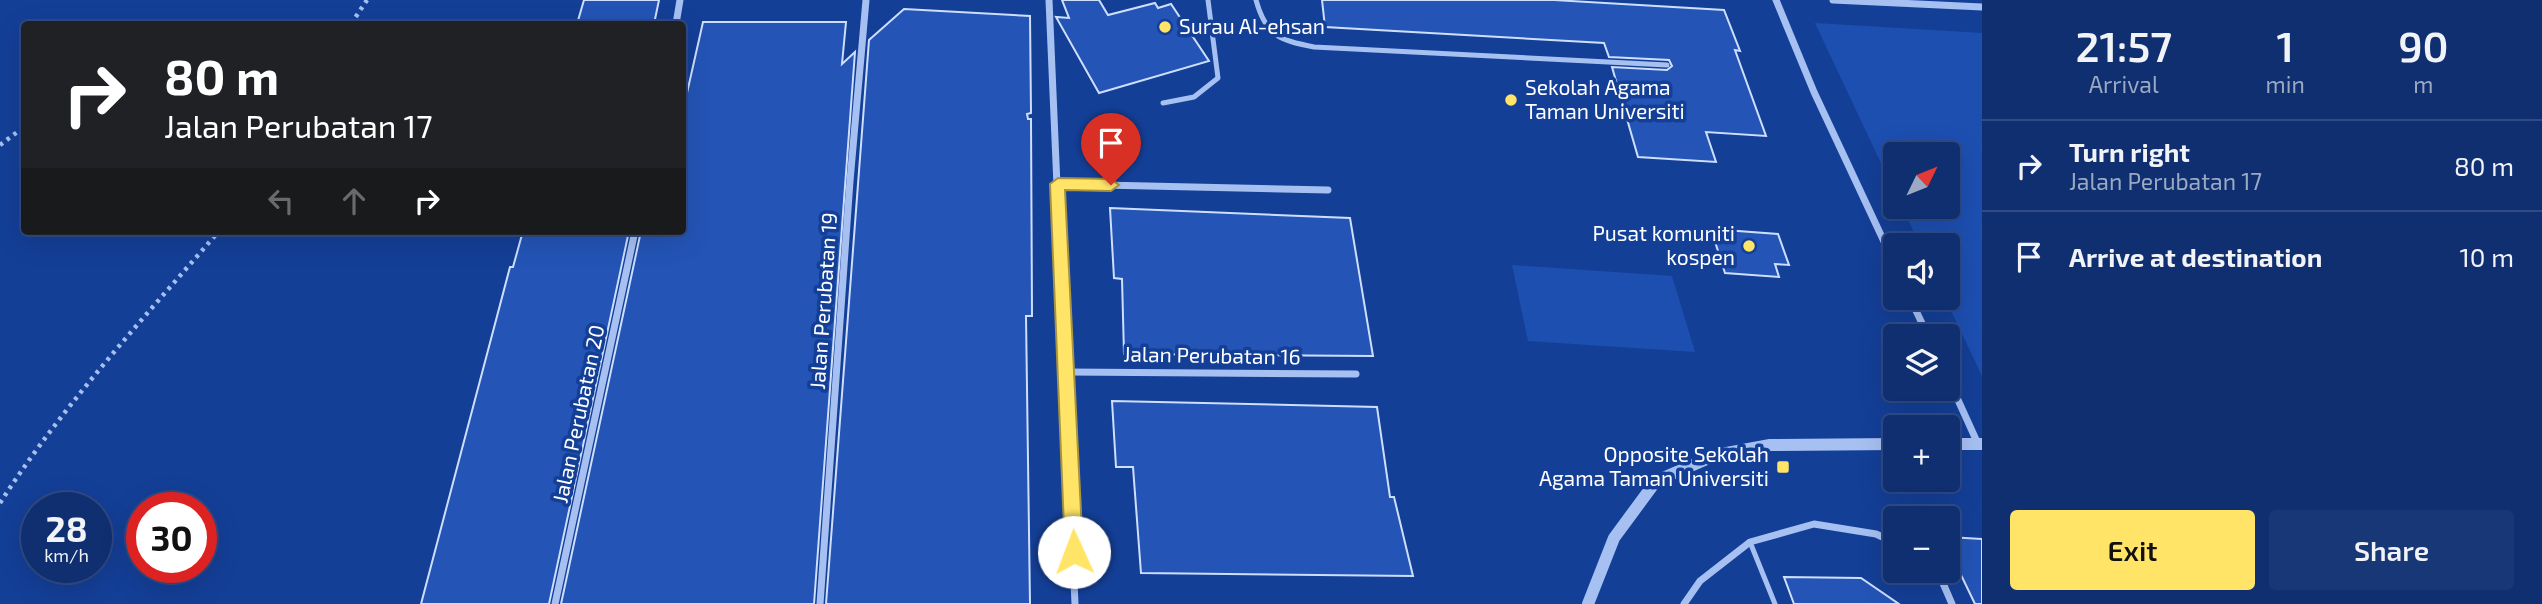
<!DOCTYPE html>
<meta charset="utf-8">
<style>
:root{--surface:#0f2f71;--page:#183776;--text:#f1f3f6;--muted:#9ba9c3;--line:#2f4a84;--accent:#ffe467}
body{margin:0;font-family:"Exo 2",sans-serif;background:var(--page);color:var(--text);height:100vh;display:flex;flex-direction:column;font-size:26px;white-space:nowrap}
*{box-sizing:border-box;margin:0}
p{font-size:23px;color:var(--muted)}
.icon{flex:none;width:38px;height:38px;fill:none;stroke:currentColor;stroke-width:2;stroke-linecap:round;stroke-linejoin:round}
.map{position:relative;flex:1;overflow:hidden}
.sheet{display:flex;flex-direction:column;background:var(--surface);width:560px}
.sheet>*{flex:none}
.banner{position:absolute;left:21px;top:21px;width:665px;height:214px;border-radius:7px;box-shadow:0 7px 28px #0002,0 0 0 2px var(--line);background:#202124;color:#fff;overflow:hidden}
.needle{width:46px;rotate:47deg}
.fabs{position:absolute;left:1883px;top:142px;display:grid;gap:14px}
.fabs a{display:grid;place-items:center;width:77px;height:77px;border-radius:7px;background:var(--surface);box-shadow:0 7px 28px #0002,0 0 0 2px var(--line);font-size:35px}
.speed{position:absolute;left:21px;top:492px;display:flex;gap:14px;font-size:35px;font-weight:700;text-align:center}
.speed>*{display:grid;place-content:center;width:91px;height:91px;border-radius:50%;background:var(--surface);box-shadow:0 7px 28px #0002,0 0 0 2px var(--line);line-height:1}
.speed small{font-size:18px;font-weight:400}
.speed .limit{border:10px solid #d22;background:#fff;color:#111}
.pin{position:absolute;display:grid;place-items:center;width:60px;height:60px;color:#fff;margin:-72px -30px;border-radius:50% 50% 50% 0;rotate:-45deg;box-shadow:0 0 7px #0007}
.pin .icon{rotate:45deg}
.me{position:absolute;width:77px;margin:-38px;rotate:358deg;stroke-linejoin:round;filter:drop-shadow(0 0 5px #0008)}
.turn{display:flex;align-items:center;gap:24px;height:147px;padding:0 28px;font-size:32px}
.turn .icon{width:91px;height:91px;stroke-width:2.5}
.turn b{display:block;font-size:49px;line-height:60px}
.lanes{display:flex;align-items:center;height:66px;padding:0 28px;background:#0003;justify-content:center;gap:35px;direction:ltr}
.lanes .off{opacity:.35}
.eta{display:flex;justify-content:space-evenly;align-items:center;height:119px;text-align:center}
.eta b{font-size:42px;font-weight:600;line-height:49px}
.primary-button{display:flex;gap:14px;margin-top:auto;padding:14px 28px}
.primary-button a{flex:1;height:80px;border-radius:7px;background:var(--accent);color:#111;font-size:28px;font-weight:600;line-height:80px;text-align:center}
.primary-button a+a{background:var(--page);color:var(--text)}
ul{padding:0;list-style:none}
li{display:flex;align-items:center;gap:21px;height:91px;padding:0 28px;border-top:2px solid var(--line)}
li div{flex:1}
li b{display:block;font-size:26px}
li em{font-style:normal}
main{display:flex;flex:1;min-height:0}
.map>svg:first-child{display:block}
</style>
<main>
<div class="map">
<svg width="1982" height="604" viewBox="0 0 1982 604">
<rect width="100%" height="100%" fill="#143f97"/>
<g fill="#1d4fb1">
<polygon points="1815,23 1982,33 1982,376 1945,298 1948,298 1948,245 1920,245 1902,207 1948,206 1948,154 1895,154 1895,193"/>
<polygon points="1512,265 1672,276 1695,352 1528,341"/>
</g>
<g fill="#2354b6" stroke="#cedefd" stroke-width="2">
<polygon points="584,0 659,0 654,24 577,24"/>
<polygon points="1062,0 1099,0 1108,15 1155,3 1158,8 1171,4 1209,61 1099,93 1056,17 1069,18"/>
<polygon points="1322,0 1554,0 1724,10 1740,51 1735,50 1766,136 1706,132 1716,162 1638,157 1612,67 1667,70 1672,66 1669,60 1609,57 1604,43 1325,27"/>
<polygon points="904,9 1030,16 1031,113 1027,114 1028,119 1031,119 1032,316 1026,316 1030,604 826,604 869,40"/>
<polygon points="703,22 846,22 842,64 855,52 814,604 561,604 641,231 682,231 682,115"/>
<polygon points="1110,208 1350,218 1373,356 1124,354 1122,279 1114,278"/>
<polygon points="1711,229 1778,234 1789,265 1775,264 1779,277 1725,273"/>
<polygon points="523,231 629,231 549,604 421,604 510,267 513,267"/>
<polygon points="1112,401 1377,407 1390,497 1394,497 1413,576 1141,573 1133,467 1116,467"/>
<polygon points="1948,537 1982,539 1982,604 1975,604 1948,548"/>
<polygon points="1784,577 1861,578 1899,604 1794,604"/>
</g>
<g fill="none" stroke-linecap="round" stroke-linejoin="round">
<g stroke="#a6c0f2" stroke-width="4.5" stroke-dasharray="3.5 5" stroke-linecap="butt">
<polyline points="351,24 367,0"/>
<polyline points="0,145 24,127"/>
<path d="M0 503C63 405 143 319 219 231"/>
</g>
<g stroke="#a6c0f2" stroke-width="5">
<path d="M1256 0C1266 36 1279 40 1314 47L1667 65"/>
<polyline points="1163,103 1194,97 1218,78 1208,0"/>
<polyline points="1750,542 1775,604"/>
</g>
<g stroke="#a6c0f2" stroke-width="7">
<polyline points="1049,0 1075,604"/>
<polyline points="1776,0 1814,92 1895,265"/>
<polyline points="1833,0 1982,7"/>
<polyline points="676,24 680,0"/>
<polyline points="1057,184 1328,190"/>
<polyline points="1910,298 1928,336"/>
<polyline points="1067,372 1356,374"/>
<polyline points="1948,378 1978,444"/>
<polyline points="1934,570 1939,574 1952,604"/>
<polyline points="555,604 635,231"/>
<polyline points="820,604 850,181 866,0"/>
<polyline points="1684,604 1700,581 1750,542 1814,524 1876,534 1895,543"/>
</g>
<g stroke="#a6c0f2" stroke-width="12">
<polyline points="1948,444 1982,444"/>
<polyline points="1588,604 1614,538 1656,481 1716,455 1770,445 1895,444"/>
</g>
</g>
<polygon fill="#ffe467" stroke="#a69443" stroke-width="2" points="1058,178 1111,179 1119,185 1111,191 1065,190 1083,552 1080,559 1074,561 1067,559 1065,552 1050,184"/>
<g fill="#ffe467" stroke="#143f97" stroke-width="2.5">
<circle cx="1165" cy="27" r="7"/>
<circle cx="1511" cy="100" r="7"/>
<circle cx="1749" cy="246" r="7"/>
<rect x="1776" y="460" width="14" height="14" rx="3.5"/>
</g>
<g text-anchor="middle" stroke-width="7" stroke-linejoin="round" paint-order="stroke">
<g font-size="21" fill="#fff" stroke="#143f97" text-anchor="start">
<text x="1179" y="34">Surau Al-ehsan</text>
<text x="1525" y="95">Sekolah Agama<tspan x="1525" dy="24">Taman Universiti</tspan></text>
<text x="1735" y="241" text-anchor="end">Pusat komuniti<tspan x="1735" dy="24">kospen</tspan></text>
<text x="1769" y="462" text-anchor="end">Opposite Sekolah<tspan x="1769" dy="24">Agama Taman Universiti</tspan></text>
</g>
<g font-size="21" fill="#fff" stroke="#143f97">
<text transform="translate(824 301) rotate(-86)" y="7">Jalan Perubatan 19</text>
<text transform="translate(1212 356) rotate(1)" y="7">Jalan Perubatan 16</text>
<text transform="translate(579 414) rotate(-78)" y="7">Jalan Perubatan 20</text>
</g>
</g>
</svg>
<div class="fabs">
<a><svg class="needle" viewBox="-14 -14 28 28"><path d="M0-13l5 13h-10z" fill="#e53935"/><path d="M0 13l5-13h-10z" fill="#9ba9c3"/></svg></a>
<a><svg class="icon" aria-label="sound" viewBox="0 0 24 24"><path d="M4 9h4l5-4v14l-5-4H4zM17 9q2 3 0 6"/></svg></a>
<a><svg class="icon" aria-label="layers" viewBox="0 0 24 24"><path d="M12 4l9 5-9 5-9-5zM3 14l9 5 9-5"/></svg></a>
<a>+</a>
<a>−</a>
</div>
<div class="speed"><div>28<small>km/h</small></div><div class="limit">30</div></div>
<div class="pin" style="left:1111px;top:185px;background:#d93025"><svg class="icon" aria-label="arrive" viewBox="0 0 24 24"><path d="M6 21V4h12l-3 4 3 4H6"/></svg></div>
<svg class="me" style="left:1074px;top:552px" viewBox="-20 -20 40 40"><circle r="19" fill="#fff"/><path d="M0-13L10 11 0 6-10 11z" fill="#ffe467"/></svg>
<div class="banner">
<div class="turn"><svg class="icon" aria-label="right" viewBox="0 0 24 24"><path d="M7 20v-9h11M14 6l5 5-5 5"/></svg><div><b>80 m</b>Jalan Perubatan 17</div></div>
<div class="lanes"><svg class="icon off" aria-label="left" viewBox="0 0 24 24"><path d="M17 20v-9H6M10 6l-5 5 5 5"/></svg><svg class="icon off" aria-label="ahead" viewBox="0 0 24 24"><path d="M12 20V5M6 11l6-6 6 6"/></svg><svg class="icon" aria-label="right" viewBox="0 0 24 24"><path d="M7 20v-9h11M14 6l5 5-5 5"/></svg></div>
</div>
</div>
<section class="sheet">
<div class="eta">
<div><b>21:57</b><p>Arrival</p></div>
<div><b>1</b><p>min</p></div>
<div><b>90</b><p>m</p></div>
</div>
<ul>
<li><svg class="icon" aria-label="right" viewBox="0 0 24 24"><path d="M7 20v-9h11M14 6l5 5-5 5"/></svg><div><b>Turn right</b><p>Jalan Perubatan 17</p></div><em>80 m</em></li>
<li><svg class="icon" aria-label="arrive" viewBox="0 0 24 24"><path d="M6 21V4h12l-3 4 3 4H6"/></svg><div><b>Arrive at destination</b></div><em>10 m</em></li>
</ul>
<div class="primary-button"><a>Exit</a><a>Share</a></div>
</section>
</main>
